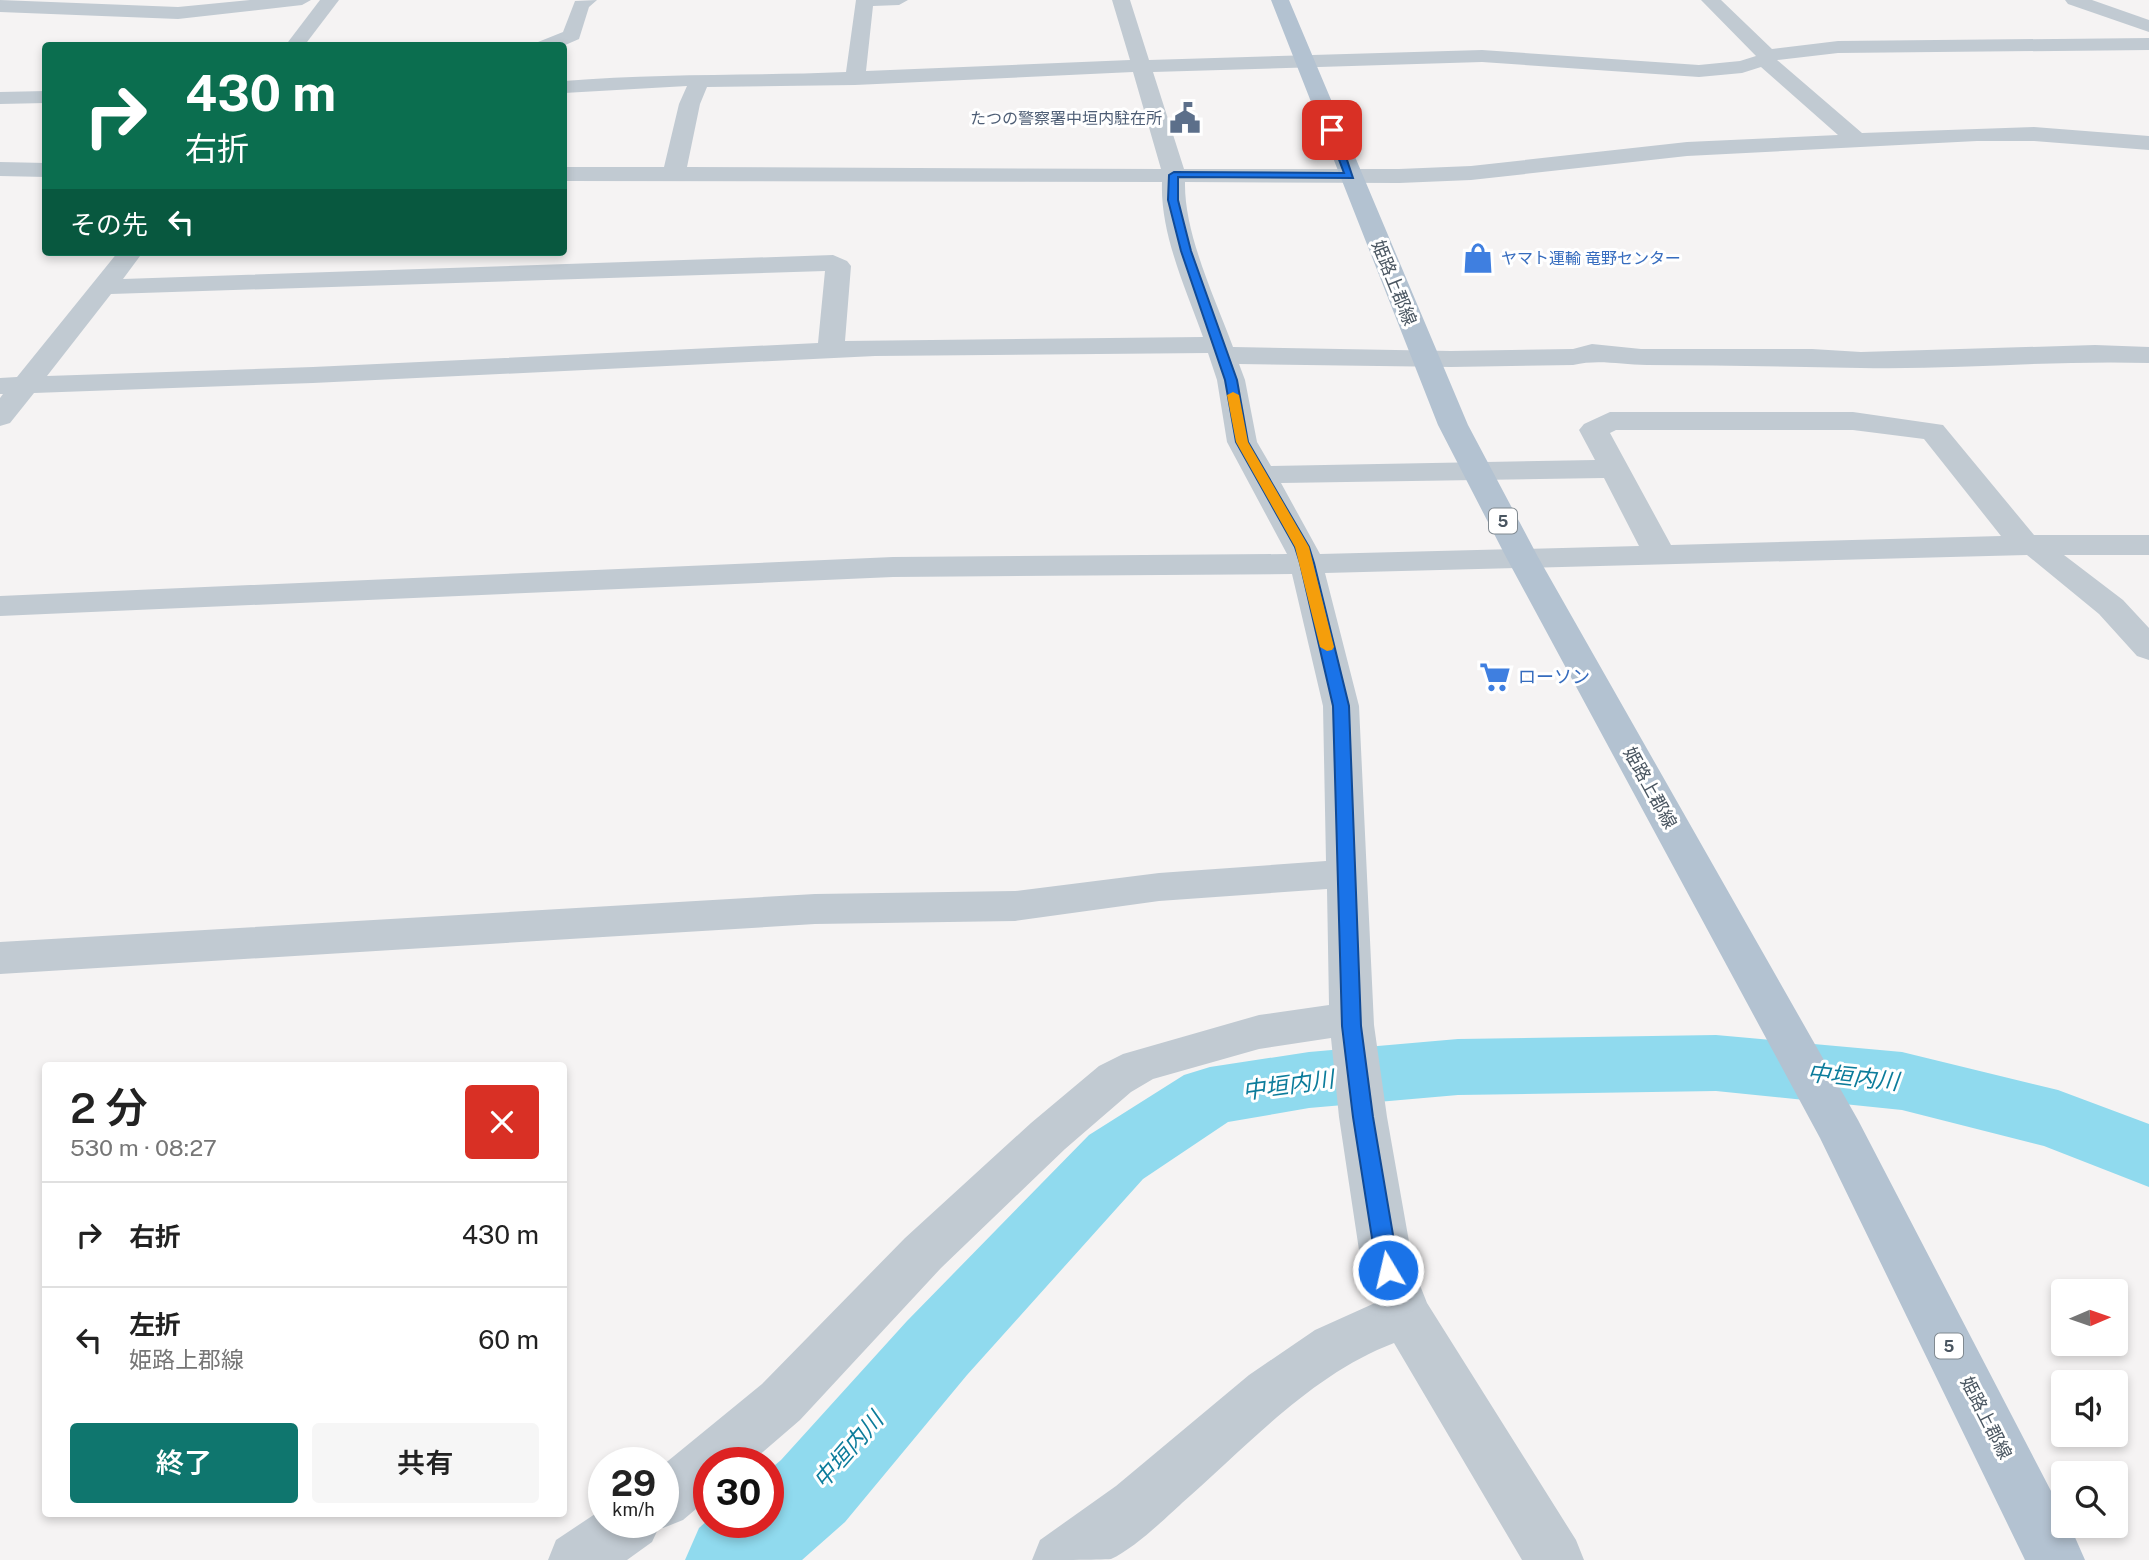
<!DOCTYPE html>
<html lang="ja">
<meta charset="utf-8">
<style>
:root{--surface:#fff;--page:#f6f6f6;--text:#222;--muted:#767676;--line:#e0e0e0;--accent:#0f766e}
body{margin:0;font-family:"Public Sans","Noto Sans JP",sans-serif;background:var(--page);color:var(--text);height:100vh;display:flex;flex-direction:column;font-size:26px;white-space:nowrap}
*{box-sizing:border-box;margin:0}
p{font-size:23px;color:var(--muted)}
.icon{flex:none;width:38px;height:38px;fill:none;stroke:currentColor;stroke-width:2;stroke-linecap:round;stroke-linejoin:round}
.map{position:relative;flex:1;overflow:hidden}
.sheet{position:absolute;left:42px;top:1062px;width:525px;height:455px;display:flex;flex-direction:column;background:var(--surface);border-radius:7px;box-shadow:0 4px 10px #0003}
.sheet>*{flex:none}
.banner{position:absolute;left:42px;top:42px;width:525px;height:214px;border-radius:7px;box-shadow:0 4px 10px #0003;background:#0b6e4f;color:#fff;overflow:hidden}
.needle{width:46px;rotate:88deg}
.tools{position:absolute;left:2051px;top:1279px;display:grid;gap:14px}
.tools a{display:grid;place-items:center;width:77px;height:77px;border-radius:7px;background:var(--surface);box-shadow:0 4px 10px #0003;font-size:35px}
.speed{position:absolute;left:588px;top:1447px;display:flex;gap:14px;font-size:35px;font-weight:700;text-align:center}
.speed>*{display:grid;place-content:center;width:91px;height:91px;border-radius:50%;background:var(--surface);box-shadow:0 4px 10px #0003;line-height:1}
.speed small{font-size:18px;font-weight:400}
.speed .limit{border:10px solid #d22;background:#fff;color:#111}
.pin{position:absolute;display:grid;place-items:center;width:60px;height:60px;color:#fff;margin:-30px;border-radius:14px;box-shadow:0 4px 10px #0006}
.me{position:absolute;width:77px;margin:-38px;rotate:351deg;stroke-linejoin:round;filter:drop-shadow(0 0 5px #0008)}
.turn{display:flex;align-items:center;gap:24px;height:147px;padding:0 28px;font-size:32px}
.turn .icon{width:91px;height:91px;stroke-width:2.5}
.turn b{display:block;font-size:49px;line-height:60px}
.then{display:flex;align-items:center;height:66px;padding:0 28px;background:#0003;gap:14px;font-size:26px}
.round{display:grid;place-items:center;flex:none;width:74px;height:74px;border-radius:7px;background:var(--page)}
.headline{display:flex;align-items:center;justify-content:space-between;height:119px;padding:0 28px}
h1{font-size:42px;font-weight:600;line-height:52px}
.cta{display:flex;gap:14px;margin-top:auto;padding:14px 28px}
.cta a{flex:1;height:80px;border-radius:7px;background:var(--accent);color:#fff;font-size:28px;font-weight:600;line-height:80px;text-align:center}
.cta a+a{background:var(--page);color:var(--text)}
ul{padding:0;list-style:none}
li{display:flex;align-items:center;gap:21px;height:105px;padding:0 28px;border-top:2px solid var(--line)}
li div{flex:1}
li b{display:block;font-size:26px}
li em{font-style:normal}
.map>svg:first-child{display:block}
</style>
<div class="map">
<svg width="2149" height="1560" viewBox="0 0 2149 1560">
<rect width="100%" height="100%" fill="#f5f3f3"/>
<g fill="none" stroke-linecap="round" stroke-linejoin="round">
<polygon fill="#90daee" fill-rule="evenodd" points="1716,1035 1902,1052 2058,1090 2149,1124 2149,1187 2044,1146 1902,1110 1716,1091 1458,1095 1309,1108 1228,1122 1143,1179 967,1375 845,1522 802,1560 685,1560 699,1528 709,1519 709,1522 768,1522 768,1471 781,1460 907,1321 1089,1135 1184,1075 1210,1067 1309,1052 1458,1039"/>
<g fill="#c1cad2" fill-rule="evenodd">
<polygon points="0,0 178,7 250,0 311,0 302,5 178,19 0,12"/>
<polygon points="320,0 339,0 304,46 285,46"/>
<polygon points="597,0 589,7 579,39 563,46 536,46 538,42 563,32 575,1"/>
<path d="M856 0H908L899 5 873 6 866 71 1130 60 1112 0H1130L1149 60 1482 50 1699 65 1740 61 1756 56 1701 0H1721L1772 49 1838 41 2149 38V50L1838 53 1777 60 1862 133 2034 127 2149 136V150L2034 141H1977L1687 156 1471 180 1399 183 1185 182C1184 234 1215 298 1233 347L1451 351 1573 349 1592 344 1641 349H1812L1861 352 2095 345 2149 347V363C2053 360 1957 370 1861 368 1789 367 1718 365 1647 365 1620 365 1600 359 1573 365L1451 367 1239 364 1245 380 1257 442 1271 466 1595 460 1579 430 1584 424 1610 412H1853L1943 425 2034 535H2149V555H2064L2123 600 2149 628V660L2137 656 2099 614 2027 555 1325 573 1359 706 1374 1025 1387 1117 1414 1270 1427 1303 1576 1540 1584 1560H1522L1394 1343C1312 1374 1247 1446 1182 1503 1165 1519 1132 1550 1111 1559 1100 1560 1048 1560 1032 1560L1040 1540 1116 1486 1249 1375 1315 1330 1375 1303 1362 1270 1339 1117 1331 1038 1259 1049 1153 1079 1131 1092 1065 1149 941 1268 800 1420 750 1463H709V1498L683 1520 663 1528 659 1527 652 1542 627 1560H548L556 1540 604 1508V1522H663V1465L762 1384 905 1238 1031 1123 1099 1066 1123 1054 1259 1015 1329 1005 1327 889 1159 901 1015 921 815 924 0 974V942L815 894 1015 891 1159 873 1326 861 1323 706 1292 574 893 577 0 616V596L893 557 1287 554 1227 442 1217 380 1208 353 875 356 313 383 34 393 10 423 0 426V398L3 394H0V378L17 377 118 252H143L123 279 833 255 847 261 851 266 845 341 1203 337C1186 289 1160 234 1162 182L564 181V167H664L679 104 687 86 564 93V81C658 73 752 76 846 72ZM1482 62 1699 77 1742 73 1761 67 1838 135 1687 142 1471 166 1399 169H1184L1153 72ZM1133 72 1161 169 687 167 700 104 707 87 855 85ZM825 271 818 343 313 367 47 376 111 294ZM1616 430H1853L1924 439 2001 536 1671 545 1610 433ZM1604 478 1639 546 1320 554 1281 483Z"/>
<polygon points="2065,0 2092,0 2149,20 2149,32 2068,4"/>
<polygon points="46,91 46,103 0,104 0,92"/>
<polygon points="0,162 46,163 46,177 0,176"/>
</g>
<polygon fill="#b3c2d1" fill-rule="evenodd" points="1271,0 1289,0 1468,425 1538,557 1858,1120 2063,1514 2063,1526 2070,1526 2085,1560 2025,1560 1820,1138 1506,557 1438,425"/>
</g>
<polygon fill="#1a73e8" stroke="#114b97" stroke-width="2" points="1332,127 1337,130 1353,178 1178,177 1178,200 1191,251 1237,380 1248,442 1309,547 1314,563 1349,706 1361,1026 1373,1117 1399,1270 1396,1276 1388,1279 1381,1276 1377,1270 1353,1117 1342,1026 1333,706 1300,563 1295,547 1236,442 1225,380 1181,251 1168,200 1169,175 1174,172 1344,173 1328,130"/>
<polygon fill="#f59e0b" points="1233,392 1239,395 1248,442 1309,547 1334,647 1332,650 1327,651 1320,647 1295,547 1236,442 1227,395"/>
<defs>
<symbol id="civic-bare" viewBox="-9 -9 18 18"><path d="M-.6-6.5H3V-4.5H.6V-3L4-1V1h2V6H-6V1h2V-1L-.6-3ZM-1.2 2.5V6h2.4V2.5Z" fill="#5c6f8a" stroke="#fff" stroke-width="2.5" paint-order="stroke"/></symbol>
<symbol id="shop-bare" viewBox="-9 -9 18 18"><path d="M-5-2.5h2.3a2.7 3.5 0 0 1 5.4 0H5L5.5 6h-11ZM-1.5-2.5h3a1.5 2.3 0 0 0-3 0Z" fill="#3f7fe0" stroke="#fff" stroke-width="2.5" paint-order="stroke"/></symbol>
<symbol id="supermarket-bare" viewBox="-9 -9 18 18"><path d="M-6-5.5h2.5l.6 2H6L4.5 2H-2.5L-4.4-4H-6ZM-1.5 3.2a1.3 1.3 0 1 0 .1 0ZM3 3.2a1.3 1.3 0 1 0 .1 0Z" fill="#3f7fe0" stroke="#fff" stroke-width="2.5" paint-order="stroke"/></symbol>
</defs>
<g fill-rule="evenodd">
<use href="#civic-bare" x="1163" y="96" width="44" height="44"/>
<use href="#shop-bare" x="1456" y="236" width="44" height="44"/>
<use href="#supermarket-bare" x="1473" y="655" width="44" height="44"/>
</g>
<g text-anchor="middle" stroke-width="6" stroke-linejoin="round" paint-order="stroke">
<g font-size="16" fill="#4e5e75" stroke="#fff" text-anchor="end">
<text x="1162" y="124">たつの警察署中垣内駐在所</text>
</g>
<g font-size="16" fill="#366cbe" stroke="#fff" text-anchor="start">
<text x="1501" y="264">ヤマト運輸 竜野センター</text>
</g>
<g fill="#fff" stroke="#808990" stroke-width="2">
<rect x="1489" y="508.5" width="28" height="25" rx="5"/>
<rect x="1935" y="1333.5" width="28" height="25" rx="5"/>
</g>
<g font-size="16" font-weight="bold" fill="#4a5661">
<text x="1503" y="527">5</text>
<text x="1949" y="1352">5</text>
</g>
<g font-size="18" fill="#4a5661" stroke="#fff">
<text transform="translate(1394 283) rotate(68)" y="6">姫路上郡線</text>
<text transform="translate(1650 788) rotate(61)" y="6">姫路上郡線</text>
<text transform="translate(1986 1418) rotate(63)" y="6">姫路上郡線</text>
</g>
<g font-size="18" fill="#366cbe" stroke="#fff" text-anchor="start">
<text x="1518" y="683">ローソン</text>
</g>
<g font-size="23" font-style="italic" fill="#0c7c9b" stroke="#fff">
<text transform="translate(1853 1077) rotate(6)" y="8">中垣内川</text>
<text transform="translate(1288 1085) rotate(-8)" y="8">中垣内川</text>
<text transform="translate(848 1450) rotate(-49)" y="8">中垣内川</text>
</g>
</g>
</svg>
<div class="tools">
<a><svg class="needle" viewBox="-14 -14 28 28"><path d="M0-13l5 13h-10z" fill="#e53935"/><path d="M0 13l5-13h-10z" fill="#767676"/></svg></a>
<a><svg class="icon" aria-label="sound" viewBox="0 0 24 24"><path d="M4 9h4l5-4v14l-5-4H4zM17 9q2 3 0 6"/></svg></a>
<a><svg class="icon" aria-label="search" viewBox="0 0 24 24"><circle cx="10" cy="10" r="6"/><path d="M15 15l6 6"/></svg></a>
</div>
<div class="speed"><div>29<small>km/h</small></div><div class="limit">30</div></div>
<div class="pin" style="left:1332px;top:130px;background:#d93025"><svg class="icon" aria-label="arrive" viewBox="0 0 24 24"><path d="M6 21V4h12l-3 4 3 4H6"/></svg></div>
<svg class="me" style="left:1388px;top:1270px" viewBox="-20 -20 40 40"><circle r="17" fill="#1a73e8" stroke="#fff" stroke-width="3"/><path d="M0-11L8 9 0 5-8 9z" fill="#fff"/></svg>
<div class="banner">
<div class="turn"><svg class="icon" aria-label="right" viewBox="0 0 24 24"><path d="M7 20v-9h11M14 6l5 5-5 5"/></svg><div><b>430 m</b>右折</div></div>
<div class="then">その先<svg class="icon" aria-label="left" viewBox="0 0 24 24"><path d="M17 20v-9H6M10 6l-5 5 5 5"/></svg></div>
</div>
<section class="sheet">
<div class="headline"><div><h1>2 分</h1><p>530 m · 08:27</p></div><a class="round" style="background:#d93025;color:#fff"><svg class="icon" aria-label="close" viewBox="0 0 24 24"><path d="M6 6l12 12M18 6L6 18"/></svg></a></div>
<ul>
<li><svg class="icon" aria-label="right" viewBox="0 0 24 24"><path d="M7 20v-9h11M14 6l5 5-5 5"/></svg><div><b>右折</b></div><em>430 m</em></li>
<li><svg class="icon" aria-label="left" viewBox="0 0 24 24"><path d="M17 20v-9H6M10 6l-5 5 5 5"/></svg><div><b>左折</b><p>姫路上郡線</p></div><em>60 m</em></li>
</ul>
<div class="cta"><a>終了</a><a>共有</a></div>
</section>
</div>
